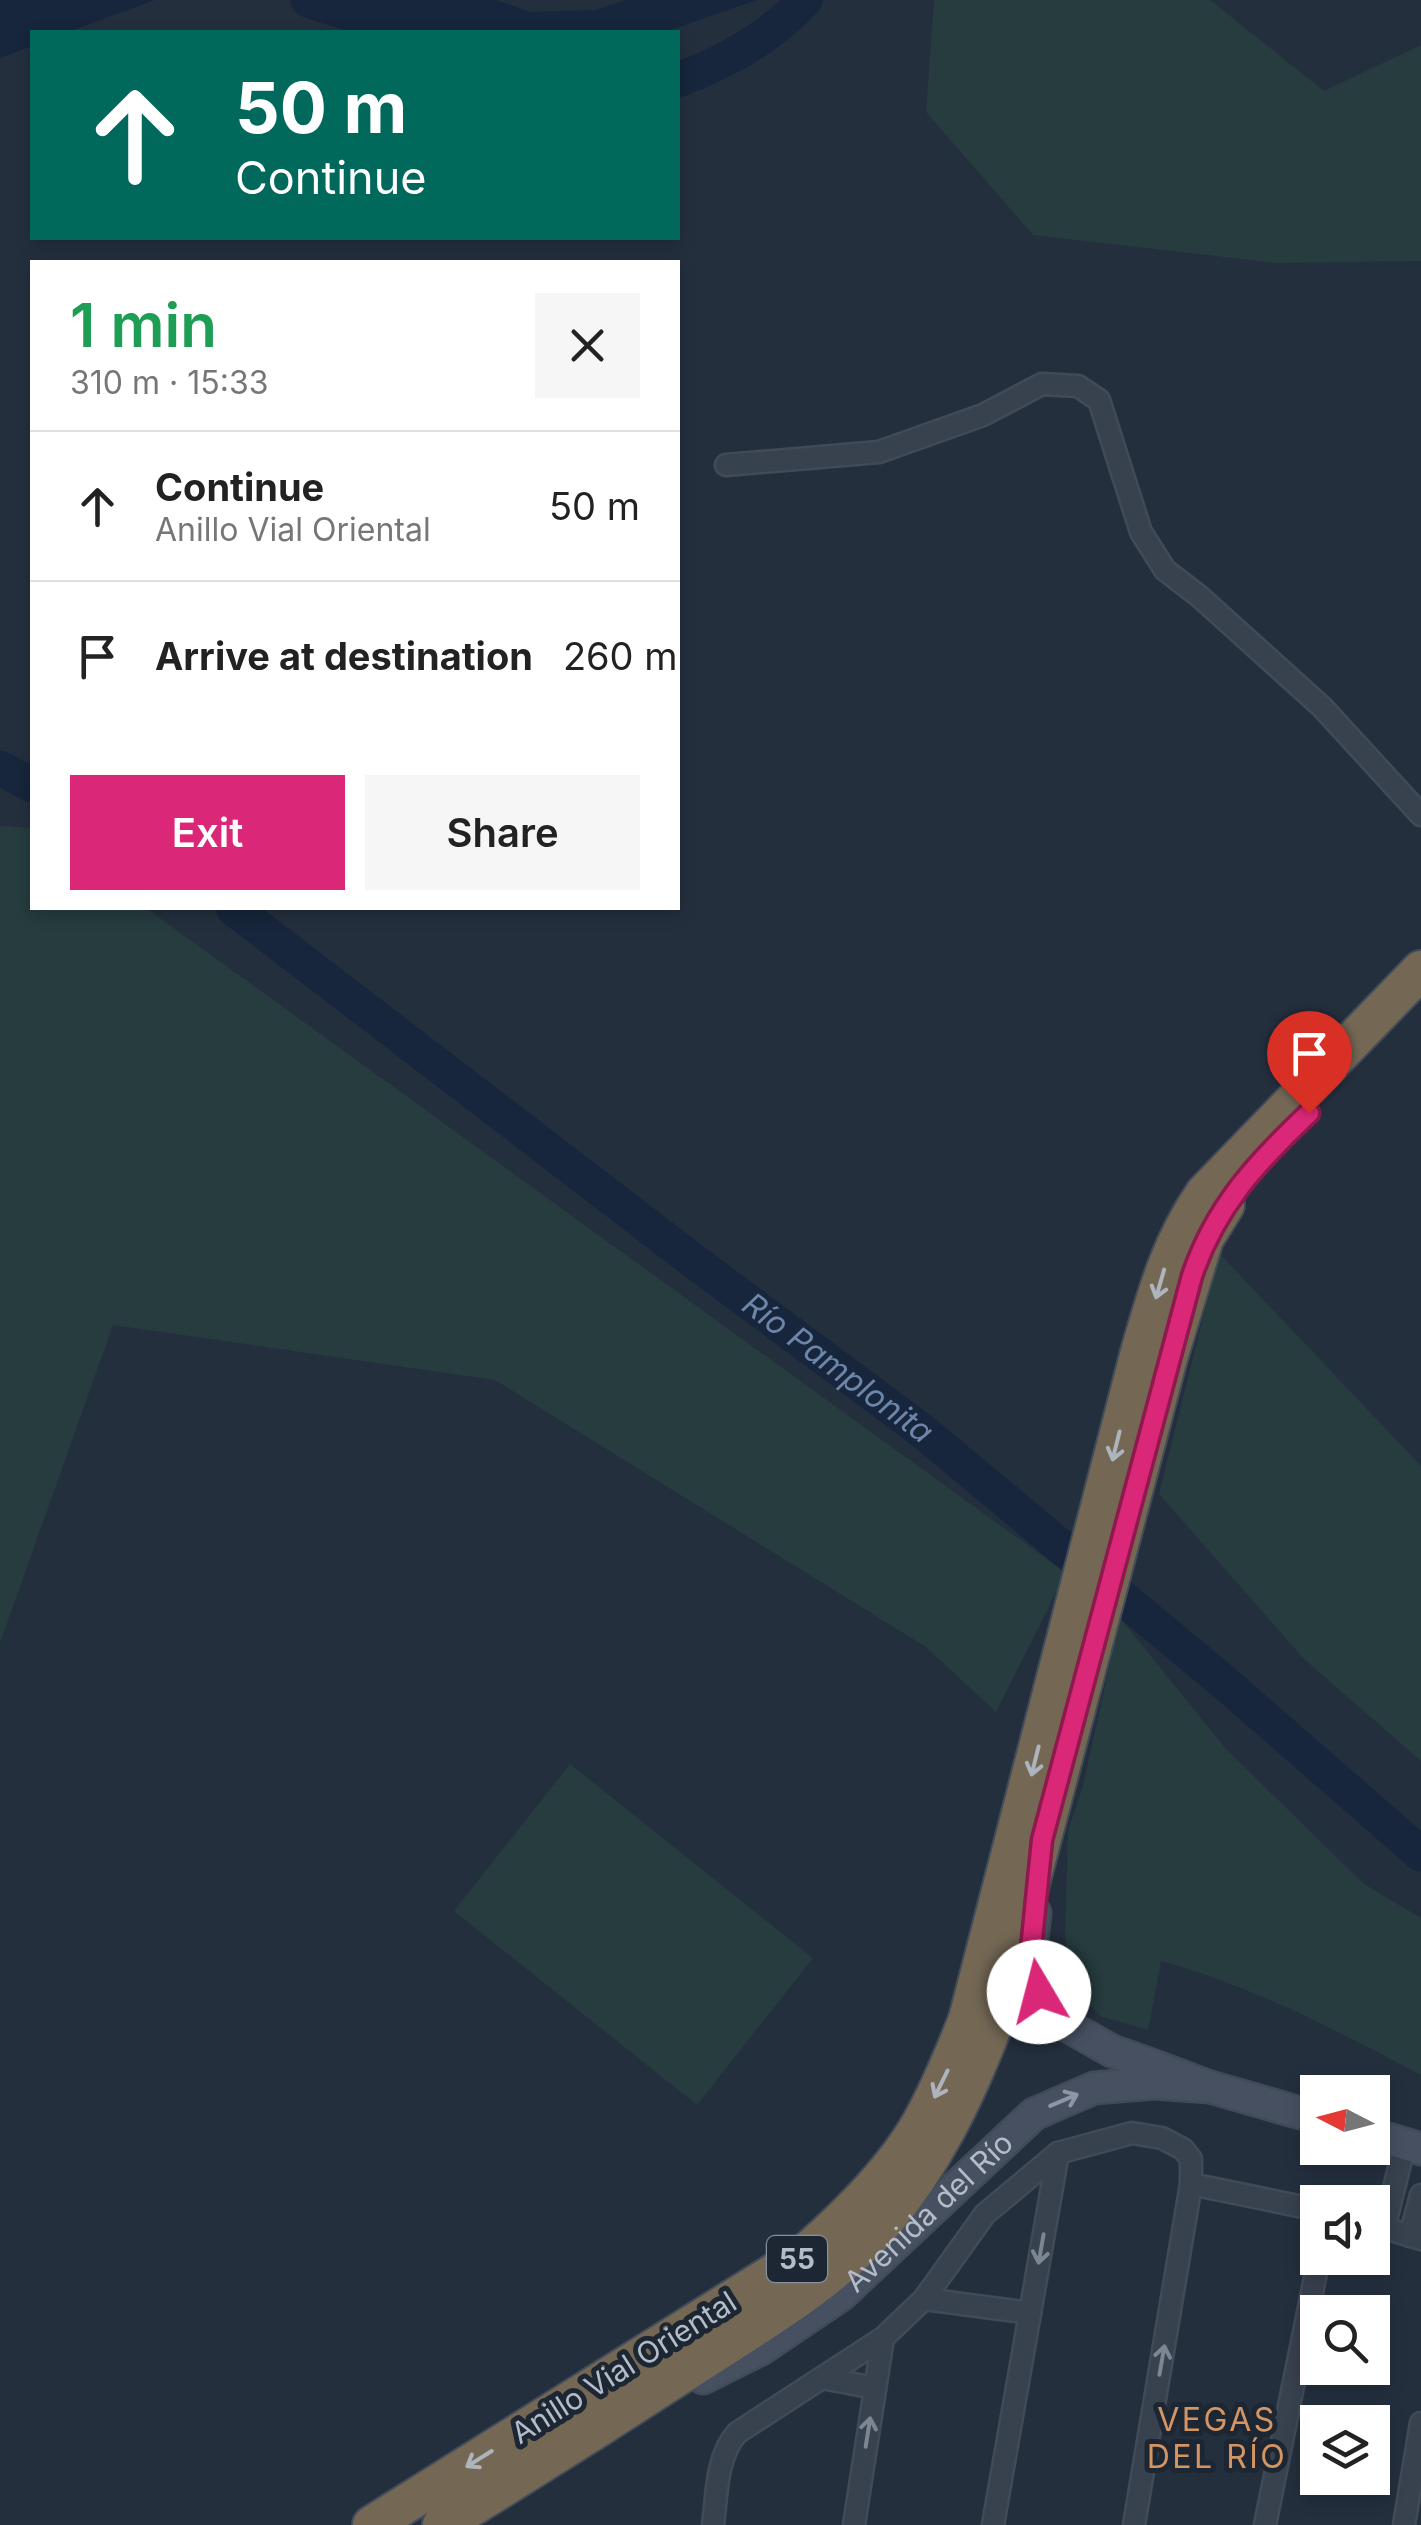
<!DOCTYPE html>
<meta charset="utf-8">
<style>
:root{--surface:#fff;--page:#f6f6f6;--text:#222;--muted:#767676;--line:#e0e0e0;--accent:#db2777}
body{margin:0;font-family:Inter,sans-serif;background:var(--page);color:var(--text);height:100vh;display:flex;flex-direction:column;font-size:38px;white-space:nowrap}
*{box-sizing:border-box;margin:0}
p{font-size:32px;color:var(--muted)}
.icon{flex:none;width:55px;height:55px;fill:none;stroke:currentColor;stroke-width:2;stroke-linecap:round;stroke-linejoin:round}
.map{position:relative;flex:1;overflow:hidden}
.sheet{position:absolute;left:30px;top:260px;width:650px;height:650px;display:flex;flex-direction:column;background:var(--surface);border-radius:0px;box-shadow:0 5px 15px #0003}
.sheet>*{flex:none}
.hud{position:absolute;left:30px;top:30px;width:650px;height:210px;border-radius:0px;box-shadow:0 5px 15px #0003;background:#00695c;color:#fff;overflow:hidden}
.needle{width:65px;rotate:276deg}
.controls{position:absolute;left:1300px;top:2075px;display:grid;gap:20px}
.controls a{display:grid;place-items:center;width:90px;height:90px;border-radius:0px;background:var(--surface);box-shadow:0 5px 15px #0003;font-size:50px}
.pin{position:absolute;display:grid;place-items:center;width:85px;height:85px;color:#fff;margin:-102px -42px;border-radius:50% 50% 50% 0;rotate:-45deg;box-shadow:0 0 10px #0007}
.pin .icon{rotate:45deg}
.me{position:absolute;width:110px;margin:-55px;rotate:352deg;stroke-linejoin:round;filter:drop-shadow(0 0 8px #0008)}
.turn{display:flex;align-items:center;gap:35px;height:210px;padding:0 40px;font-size:45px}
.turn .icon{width:130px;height:130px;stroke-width:2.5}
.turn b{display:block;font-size:70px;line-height:85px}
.round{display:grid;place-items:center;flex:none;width:105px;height:105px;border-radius:0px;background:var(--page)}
.headline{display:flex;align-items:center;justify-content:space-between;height:170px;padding:0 40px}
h1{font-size:60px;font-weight:600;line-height:75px;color:#1e9e55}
.primary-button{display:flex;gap:20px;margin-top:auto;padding:20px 40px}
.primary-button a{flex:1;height:115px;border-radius:0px;background:var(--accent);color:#fff;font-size:40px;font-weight:600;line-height:115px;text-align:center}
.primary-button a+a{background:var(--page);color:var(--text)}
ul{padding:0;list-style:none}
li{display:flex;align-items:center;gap:30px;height:150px;padding:0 40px;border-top:2px solid var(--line)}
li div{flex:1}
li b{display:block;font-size:38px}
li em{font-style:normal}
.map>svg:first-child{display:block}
</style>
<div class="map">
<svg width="1421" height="2525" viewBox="0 0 1421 2525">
<rect width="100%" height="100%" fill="#242f3e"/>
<g fill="#263c3f">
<polygon points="934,0 1210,0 1324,91 1421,45 1421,261 1276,263 1033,235 926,112"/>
<polygon points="0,826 32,828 32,908 146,908 1066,1573 996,1712 926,1647 495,1380 113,1325 0,1643"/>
<polygon points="1219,1253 1421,1466 1421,1761 1304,1659 1159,1494"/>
<path d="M1120 1618 1226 1749 1364 1884 1421 1918V2075C1337 2031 1253 1986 1161 1961L1148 2030 1100 2016 1071 1983 1065 1934 1068 1831 1083 1786Z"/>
<polygon points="570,1764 813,1958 697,2105 454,1911"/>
</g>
<g fill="#17263c">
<polygon points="0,0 155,0 68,32 32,32 32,46 0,58"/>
<polygon points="321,0 496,0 531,12 596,10 625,0 757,0 665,32 424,32"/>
</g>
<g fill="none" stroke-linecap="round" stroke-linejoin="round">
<g stroke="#17263c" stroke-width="35">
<polyline points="308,0 345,12 381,16 446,32"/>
<path d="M678 80C726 62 770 38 805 0"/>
<polyline points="0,768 32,785"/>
<path id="s1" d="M233 908 691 1259 921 1430 1226 1684 1421 1854"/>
</g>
<defs>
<g id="street">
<polyline points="726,465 879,452 983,415 1042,384 1078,386 1099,400 1141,532 1165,570 1199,596 1322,707 1421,815"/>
<polyline points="1374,2225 1421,2239"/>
<polyline points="1384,2228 1405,2144"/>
<polyline points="1410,2236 1421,2195"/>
<polyline points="924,2299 1030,2313"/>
<polyline points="822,2378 875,2388"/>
<path d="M713 2525C717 2494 716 2457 737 2433L883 2338 924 2299 985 2214 1058 2153 1132 2133 1162 2138 1183 2149 1191 2159V2184L1318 2210"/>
<polyline points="854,2525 883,2338"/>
<polyline points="993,2525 1058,2153"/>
<polyline points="1134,2525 1191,2184"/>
<polyline points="1265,2525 1319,2258"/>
<polyline points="1404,2525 1421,2423"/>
</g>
<g id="secondary">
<polyline points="1035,1913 1031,1949 1039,1992 1066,2025 1112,2051 1157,2067 1210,2087 1318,2118"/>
<polyline points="1372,2134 1421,2149"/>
<path id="s2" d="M703 2378 761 2349 841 2295 1034 2114 1094 2088 1154 2083 1210 2087"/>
</g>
<g id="highway">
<path d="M372 2525 806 2253C847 2217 892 2173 920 2125 939 2091 954 2055 968 2019L1140 1352C1157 1293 1170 1244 1205 1193L1421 970"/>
<path d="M442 2525C527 2473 611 2420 694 2366 759 2324 831 2283 882 2224 933 2164 965 2098 993 2025L1168 1358 1204 1239 1225 1205"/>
</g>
</defs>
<use href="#street" stroke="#414a57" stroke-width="25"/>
<use href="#secondary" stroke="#414a57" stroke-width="35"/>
<use href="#highway" stroke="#434c59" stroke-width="42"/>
<use href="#street" stroke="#38414e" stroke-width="20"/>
<use href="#secondary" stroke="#465061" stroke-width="30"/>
<use href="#highway" stroke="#746855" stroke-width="38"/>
</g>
<defs><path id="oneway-shaft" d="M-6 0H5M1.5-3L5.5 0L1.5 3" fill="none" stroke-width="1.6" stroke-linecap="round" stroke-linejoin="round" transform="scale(2.5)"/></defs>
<g stroke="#aeb4bd">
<use href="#oneway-shaft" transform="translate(1160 1284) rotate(106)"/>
<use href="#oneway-shaft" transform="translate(1116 1446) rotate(104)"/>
<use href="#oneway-shaft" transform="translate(1035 1761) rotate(104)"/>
<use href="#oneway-shaft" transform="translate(941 2084) rotate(116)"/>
<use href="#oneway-shaft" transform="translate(479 2459) rotate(148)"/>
</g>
<use stroke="#8e96a5" href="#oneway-shaft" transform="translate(1064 2100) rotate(-23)"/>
<g stroke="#7c8592">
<use href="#oneway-shaft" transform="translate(1041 2249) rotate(100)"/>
<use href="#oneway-shaft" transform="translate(1162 2360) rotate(-80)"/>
<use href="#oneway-shaft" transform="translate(868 2432) rotate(-81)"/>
</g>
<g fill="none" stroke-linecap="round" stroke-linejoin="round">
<defs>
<path id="route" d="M1039 1992 1031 1949 1042 1840 1192 1276C1215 1207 1257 1162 1309 1113"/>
</defs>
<use href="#route" stroke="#8e194d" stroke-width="25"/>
<use href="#route" stroke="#db2777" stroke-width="18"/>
</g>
<g text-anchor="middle" stroke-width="10" stroke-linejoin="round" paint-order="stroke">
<rect fill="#1d2633" stroke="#878f9c" stroke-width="2.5" x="767" y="2236" width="60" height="46" rx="8"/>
<g font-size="28" font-weight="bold" fill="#b4bcc9">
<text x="797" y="2269">55</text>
</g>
<g font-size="30" fill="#b4bcc9" stroke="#1d2633">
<text dy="10" stroke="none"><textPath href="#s2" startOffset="282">Avenida del Río</textPath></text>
<text transform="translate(624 2368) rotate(-32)" y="10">Anillo Vial Oriental</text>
</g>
<g font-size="32" font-style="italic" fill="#6d86a8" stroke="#1d2633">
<text dy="11" stroke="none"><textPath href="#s1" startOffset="760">Río Pamplonita</textPath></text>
</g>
<g font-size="32" letter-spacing="2.5" fill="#d59563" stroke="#1d2633">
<text x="1217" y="2431">VEGAS<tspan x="1217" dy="37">DEL RÍO</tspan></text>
</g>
</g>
</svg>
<div class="controls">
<a><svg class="needle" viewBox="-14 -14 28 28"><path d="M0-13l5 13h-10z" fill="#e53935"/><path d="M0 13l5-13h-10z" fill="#767676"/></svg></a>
<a><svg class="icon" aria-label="sound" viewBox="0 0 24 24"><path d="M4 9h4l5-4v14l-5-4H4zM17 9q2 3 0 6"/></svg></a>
<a><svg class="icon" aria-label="search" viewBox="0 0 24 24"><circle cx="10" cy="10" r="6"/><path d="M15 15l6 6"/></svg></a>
<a><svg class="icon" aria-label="layers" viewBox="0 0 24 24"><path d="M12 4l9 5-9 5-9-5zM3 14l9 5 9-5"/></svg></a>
</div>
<div class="pin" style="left:1309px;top:1113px;background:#d93025"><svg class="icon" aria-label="arrive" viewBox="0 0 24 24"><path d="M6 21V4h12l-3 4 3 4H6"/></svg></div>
<svg class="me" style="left:1039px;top:1992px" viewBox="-20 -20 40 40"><circle r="19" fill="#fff"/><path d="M0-13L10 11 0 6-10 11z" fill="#db2777"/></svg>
<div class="hud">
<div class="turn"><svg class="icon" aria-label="ahead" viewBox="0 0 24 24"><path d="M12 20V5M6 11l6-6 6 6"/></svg><div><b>50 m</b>Continue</div></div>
</div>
<section class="sheet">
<div class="headline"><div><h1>1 min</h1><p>310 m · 15:33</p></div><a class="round"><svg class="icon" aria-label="close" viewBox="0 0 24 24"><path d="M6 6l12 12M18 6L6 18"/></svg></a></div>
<ul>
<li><svg class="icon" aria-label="ahead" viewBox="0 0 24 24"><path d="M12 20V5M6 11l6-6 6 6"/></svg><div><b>Continue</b><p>Anillo Vial Oriental</p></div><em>50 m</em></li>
<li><svg class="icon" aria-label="arrive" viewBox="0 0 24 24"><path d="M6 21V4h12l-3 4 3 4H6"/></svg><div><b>Arrive at destination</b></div><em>260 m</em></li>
</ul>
<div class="primary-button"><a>Exit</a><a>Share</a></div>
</section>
</div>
